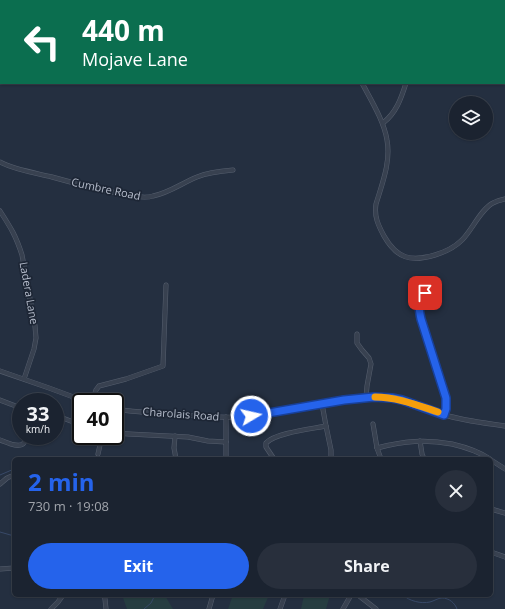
<!DOCTYPE html>
<meta charset="utf-8">
<style>
:root{--surface:#1b2330;--page:#282f3c;--text:#f1f3f6;--muted:#a0a4ab;--line:#39404c;--accent:#2563eb}
body{margin:0;font-family:"Open Sans",sans-serif;background:var(--page);color:var(--text);height:100vh;display:flex;flex-direction:column;font-size:15px;white-space:nowrap}
*{box-sizing:border-box;margin:0}
p{font-size:13px;color:var(--muted)}
.icon{flex:none;width:22px;height:22px;fill:none;stroke:currentColor;stroke-width:2;stroke-linecap:round;stroke-linejoin:round}
.map{position:relative;flex:1;overflow:hidden}
.panel{position:absolute;left:12px;top:457px;width:481px;height:140px;display:flex;flex-direction:column;background:var(--surface);border-radius:6px;box-shadow:0 1px 3px #0004,0 0 0 1px var(--line)}
.panel>*{flex:none}
.guide{position:absolute;left:0px;top:0px;width:505px;height:84px;box-shadow:0 1px 3px #0004,0 0 0 1px var(--line);background:#0b6e4f;color:#fff;overflow:hidden}
.controls{position:absolute;left:449px;top:96px;display:grid;gap:8px}
.controls a{display:grid;place-items:center;width:44px;height:44px;border-radius:50%;background:var(--surface);box-shadow:0 1px 3px #0004,0 0 0 1px var(--line);font-size:20px}
.speed{position:absolute;left:12px;top:393px;display:flex;gap:8px;font-size:20px;font-weight:700;text-align:center}
.speed>*{display:grid;place-content:center;width:52px;height:52px;border-radius:50%;background:var(--surface);box-shadow:0 1px 3px #0004,0 0 0 1px var(--line);line-height:1}
.speed small{font-size:10px;font-weight:400}
.speed .limit{border:2px solid #111;border-radius:6px;background:#fff;color:#111}
.pin{position:absolute;display:grid;place-items:center;width:34px;height:34px;color:#fff;margin:-17px;border-radius:8px;box-shadow:0 2px 6px #0006}
.me{position:absolute;width:44px;margin:-22px;rotate:81deg;stroke-linejoin:round;filter:drop-shadow(0 0 3px #0008)}
.turn{display:flex;align-items:center;gap:14px;height:84px;padding:0 16px;font-size:18px}
.turn .icon{width:52px;height:52px;stroke-width:2.5}
.turn b{display:block;font-size:28px;line-height:34px}
.round{display:grid;place-items:center;flex:none;width:42px;height:42px;border-radius:21px;background:var(--page)}
.head{display:flex;align-items:center;justify-content:space-between;height:68px;padding:0 16px}
h1{font-size:24px;font-weight:700;line-height:30px;color:var(--accent)}
.action{display:flex;gap:8px;margin-top:auto;padding:8px 16px}
.action a{flex:1;height:46px;border-radius:24px;background:var(--accent);color:#fff;font-size:16px;font-weight:700;line-height:46px;text-align:center}
.action a+a{background:var(--page);color:var(--text)}
.map>svg:first-child{display:block}
</style>
<div class="map">
<svg width="505" height="609" viewBox="0 0 505 609">
<rect width="100%" height="100%" fill="#242f40"/>
<g fill="#263d41">
<polygon points="122,595 166,595 167,599 173,609 175,609 127,609"/>
<polygon points="233,595 269,595 263,609 228,609"/>
<polygon points="304,595 330,595 326,609 301,609"/>
</g>
<g fill="none" stroke-linecap="round" stroke-linejoin="round">
<g stroke="#384968" stroke-width="1">
<polyline points="0,475 14,469"/>
<polyline points="0,532 14,536"/>
<path d="M403 595C409 601 421 604 430 602 434 601 438 598 442 598 449 598 455 603 457 609"/>
<polyline points="144,609 151,603 155,595"/>
</g>
<defs>
<g id="minor">
<polyline points="270,0 270,1"/>
<polyline points="159,1 160,0"/>
<polyline points="366,1 366,0"/>
<polyline points="504,27 505,27"/>
<polyline points="0,51 1,50"/>
<path d="M362 83C371 100 384 121 387 140 391 162 382 184 376 204 374 216 378 225 384 236 397 259 411 262 435 255 445 252 454 248 462 240 472 230 481 209 493 203 497 201 501 200 505 199"/>
<path d="M383 123C396 113 401 99 406 83"/>
<path d="M0 162C15 170 36 173 52 177 77 184 101 190 126 195 135 196 144 199 153 196 169 193 182 183 197 177 209 172 221 171 233 170"/>
<path d="M0 211C11 228 16 236 22 255L35 326 36 338 34 349 24 379"/>
<path d="M430 291 423 294C419 303 419 310 421 319L446 398V409L445 415"/>
<polyline points="357,334 357,343 362,350 369,358 371,364 367,386 366,397"/>
<polyline points="0,371 49,388 87,402"/>
<polyline points="0,400 21,408"/>
<polyline points="92,402 96,390 99,386 126,379 163,366 166,285"/>
<polyline points="322,404 326,426"/>
<path d="M115 409C134 412 153 413 173 414 199 416 225 419 252 416 293 412 333 397 375 397 400 397 422 408 445 415 465 421 485 423 505 426"/>
<polyline points="55,415 81,425"/>
<polyline points="226,417 226,459"/>
<polyline points="373,424 377,448 381,459"/>
<polyline points="115,433 129,434 188,437 208,441 226,442"/>
<polyline points="175,436 174,448 176,459"/>
<path d="M0 440C6 442 19 449 24 443 24 442 26 437 26 436"/>
<polyline points="420,441 422,454 424,459"/>
<path d="M377 448C404 441 425 439 452 444 465 447 478 451 490 459"/>
<polyline points="98,454 102,436"/>
<path d="M274 459 266 447V443C275 433 311 429 326 426L331 450V459"/>
<polyline points="491,460 505,469"/>
<polyline points="0,484 7,478 14,475"/>
<polyline points="491,509 505,513"/>
<polyline points="491,552 505,557"/>
<polyline points="0,569 14,568"/>
<polyline points="103,595 105,599 106,609"/>
<polyline points="358,595 376,609"/>
<polyline points="51,609 58,602 63,595"/>
<polyline points="209,609 213,595"/>
<polyline points="280,609 285,595"/>
<polyline points="343,609 351,595"/>
</g>
</defs>
<use href="#minor" stroke="#565f6e" stroke-width="5"/>
<use href="#minor" stroke="#384150" stroke-width="4"/>
</g>
<g fill="none" stroke-linecap="round" stroke-linejoin="round">
<defs>
<path id="route" d="M251 416 344 400 374 397 392 398 402 400 444 415 446 409V398L421 319C419 310 417 299 425 293"/>
</defs>
<use href="#route" stroke="#184099" stroke-width="10"/>
<use href="#route" stroke="#2563eb" stroke-width="7"/>
<path stroke="#f59e0b" stroke-width="7" d="M375 397C397 397 417 405 438 412"/>
</g>
<g text-anchor="middle" stroke-width="3.5" stroke-linejoin="round" paint-order="stroke">
<g font-size="11" fill="#b5bccb" stroke="#1d2635">
<text transform="translate(106 189) rotate(12)" y="4">Cumbre Road</text>
<text transform="translate(29 293) rotate(80)" y="4">Ladera Lane</text>
<text transform="translate(181 414) rotate(4)" y="4">Charolais Road</text>
</g>
</g>
</svg>
<div class="controls">
<a><svg class="icon" aria-label="layers" viewBox="0 0 24 24"><path d="M12 4l9 5-9 5-9-5zM3 14l9 5 9-5"/></svg></a>
</div>
<div class="speed"><div>33<small>km/h</small></div><div class="limit">40</div></div>
<div class="pin" style="left:425px;top:293px;background:#d93025"><svg class="icon" aria-label="arrive" viewBox="0 0 24 24"><path d="M6 21V4h12l-3 4 3 4H6"/></svg></div>
<svg class="me" style="left:251px;top:416px" viewBox="-20 -20 40 40"><circle r="17" fill="#2563eb" stroke="#fff" stroke-width="3"/><path d="M0-11L8 9 0 5-8 9z" fill="#fff"/></svg>
<div class="guide">
<div class="turn"><svg class="icon" aria-label="left" viewBox="0 0 24 24"><path d="M17 20v-9H6M10 6l-5 5 5 5"/></svg><div><b>440 m</b>Mojave Lane</div></div>
</div>
<section class="panel">
<div class="head"><div><h1>2 min</h1><p>730 m · 19:08</p></div><a class="round"><svg class="icon" aria-label="close" viewBox="0 0 24 24"><path d="M6 6l12 12M18 6L6 18"/></svg></a></div>
<div class="action"><a>Exit</a><a>Share</a></div>
</section>
</div>
